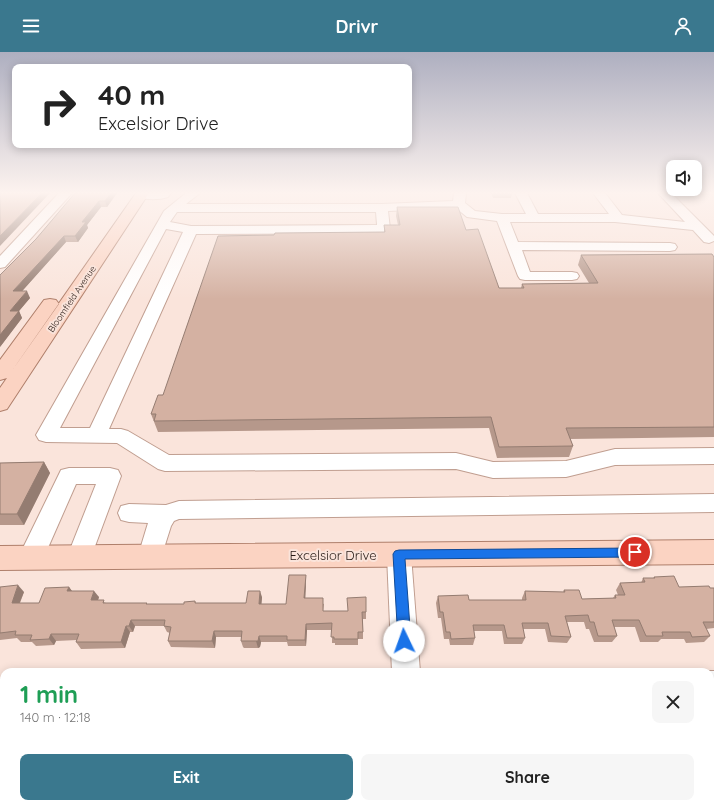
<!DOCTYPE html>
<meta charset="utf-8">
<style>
:root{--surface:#fff;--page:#f6f6f6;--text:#222;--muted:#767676;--accent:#3a788e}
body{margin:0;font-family:Quicksand,sans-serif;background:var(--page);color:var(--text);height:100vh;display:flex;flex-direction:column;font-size:15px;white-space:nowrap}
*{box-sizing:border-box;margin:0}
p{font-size:13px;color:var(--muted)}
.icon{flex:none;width:22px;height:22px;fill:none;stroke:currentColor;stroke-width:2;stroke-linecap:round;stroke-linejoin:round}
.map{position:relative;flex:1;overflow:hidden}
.drawer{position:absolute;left:0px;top:616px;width:714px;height:140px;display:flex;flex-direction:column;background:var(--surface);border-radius:12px 12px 0 0;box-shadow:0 2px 10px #0003}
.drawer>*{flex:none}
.banner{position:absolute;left:12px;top:12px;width:400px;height:84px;border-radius:8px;box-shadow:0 2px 10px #0003;background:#fff;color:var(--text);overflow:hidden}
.fabs{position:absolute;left:666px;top:108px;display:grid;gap:8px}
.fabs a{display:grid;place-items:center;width:36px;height:36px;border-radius:8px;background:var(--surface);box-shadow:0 2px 10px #0003;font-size:20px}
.pin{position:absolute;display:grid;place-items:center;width:34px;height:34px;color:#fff;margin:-17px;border:2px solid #fff;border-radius:50%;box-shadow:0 1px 4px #0007}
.me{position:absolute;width:44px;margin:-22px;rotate:357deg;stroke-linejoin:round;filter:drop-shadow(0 0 3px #0008)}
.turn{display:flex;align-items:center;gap:14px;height:84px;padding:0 20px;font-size:18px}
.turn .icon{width:52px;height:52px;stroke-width:2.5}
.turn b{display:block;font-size:28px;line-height:34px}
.round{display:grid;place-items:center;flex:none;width:42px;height:42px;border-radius:8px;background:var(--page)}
.head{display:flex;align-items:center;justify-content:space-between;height:68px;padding:0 20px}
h1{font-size:24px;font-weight:800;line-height:30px;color:#1e9e55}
.cta{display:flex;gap:8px;margin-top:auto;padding:8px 20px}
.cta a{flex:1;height:46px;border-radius:8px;background:var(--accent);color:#fff;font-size:16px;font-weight:800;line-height:46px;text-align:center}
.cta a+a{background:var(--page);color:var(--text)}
header{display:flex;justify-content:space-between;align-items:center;height:52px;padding:0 20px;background:var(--accent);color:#fff;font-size:18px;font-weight:800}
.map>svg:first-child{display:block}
</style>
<header><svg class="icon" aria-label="menu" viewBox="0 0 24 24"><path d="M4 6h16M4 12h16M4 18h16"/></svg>Drivr<svg class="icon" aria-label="person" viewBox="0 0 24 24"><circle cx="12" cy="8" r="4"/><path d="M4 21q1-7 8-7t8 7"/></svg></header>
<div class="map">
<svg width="714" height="756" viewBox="0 0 714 756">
<rect width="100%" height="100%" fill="#fae4db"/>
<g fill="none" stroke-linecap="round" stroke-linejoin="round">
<defs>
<g id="minor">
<polygon points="59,141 72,141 5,215 0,216 0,204"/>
<path d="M137 141H171L168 145C159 148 147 148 138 145L136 143Z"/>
<path d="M186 141H200L186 152H382L453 149 454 141H466L465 151 475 159 502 162H526L515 141H527L538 162H609L593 141H605L622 163 685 170 658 141H671L714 184V189L709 191 704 190 693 178 615 170H510L518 190 670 191 675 192 677 195 675 198 670 199 522 198 530 220H572L577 221 579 224 577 227 572 228H525L520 227 518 224 497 169 467 165 456 156 388 159 390 177 389 180 384 181 196 182 109 377H121L128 379 169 403 456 401 493 410 566 409 615 397 714 396V412L615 413 566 425 493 426 456 417 165 419 158 417 117 391 46 390 39 388 36 383 164 159ZM177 160H376L377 173 191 174 170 170ZM166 177 183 180 90 376H60Z"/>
<polygon points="69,416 110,416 118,418 121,424 91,505 88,513 79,516 70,513 67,505 96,432 76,432 40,514 31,517 22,514 19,506 22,498 61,418"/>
<polygon points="714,442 714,460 179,467 174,469 171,474 159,512 150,515 141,512 138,504 148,471 129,470 121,468 118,461 121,454 129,452 166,453 179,449"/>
<polygon points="399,492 408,496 411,503 420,620 392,620 387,503 390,496"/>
<polygon points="710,619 714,619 714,649 710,649 710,620 709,620"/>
<rect x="0" y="627" width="4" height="30"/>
<polygon points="133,752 167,752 166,756 132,756"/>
<rect x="397" y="752" width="34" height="4"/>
<polygon points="651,752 685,752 686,756 652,756"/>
</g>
<g id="major">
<polygon points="136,141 149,141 7,357 0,359 0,336 7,326 0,328 0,308 44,248 50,247 56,248 59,252 11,320"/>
<polygon points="714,488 714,512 0,518 0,494"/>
</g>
</defs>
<use href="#minor" stroke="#c09e90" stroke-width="2"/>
<use href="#major" stroke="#af7f6b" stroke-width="2"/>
<use href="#minor" fill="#fff" fill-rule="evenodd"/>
<use href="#major" fill="#fbd3c2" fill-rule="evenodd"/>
</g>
<g fill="#b6988b">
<polygon points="75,141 117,141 107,155 101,155 87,173 88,176 78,190 66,190 22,239 30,246 19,259 22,266 0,295 36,187"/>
<polygon points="491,141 512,141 511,146 493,146"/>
<polygon points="397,155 466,178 499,236 521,236 522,232 589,231 578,213 581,203 714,205 714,385 570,387 573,394 569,405 497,406 489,376 158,380 151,362 163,343 274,183 384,180 384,173 398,173 396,164"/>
<polygon points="44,410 50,421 24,473 0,473 0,411"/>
<polygon points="654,525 679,535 714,536 714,576 706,577 710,584 704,590 686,591 684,587 661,587 658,590 640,590 635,575 614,575 617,584 612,590 594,590 589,577 586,577 584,570 567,570 571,585 567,591 548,590 545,577 523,577 525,586 522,592 504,592 502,579 474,579 475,586 473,593 450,593 449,587 444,587 441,566 438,566 436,551 438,544 469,548 522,548 522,546 525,539 563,540 564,538 582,547 613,546 615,543 618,543 616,538 620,531 641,531 643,526 653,526"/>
<polygon points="306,530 305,546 324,552 323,559 366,560 366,567 363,567 363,587 358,587 358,593 335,593 335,591 332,591 332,578 307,578 306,594 288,594 287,590 261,590 260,595 258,596 244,596 243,595 241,589 241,585 216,585 215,596 171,595 168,589 170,581 167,580 164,574 135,574 133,580 130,580 125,596 81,597 76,590 77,588 56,589 54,593 36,594 32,590 21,590 17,586 0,588 0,535 24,540 20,551 39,551 69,535 72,539 99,545 98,548 106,551 147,551 147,552 184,552 195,549 196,551 246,551 262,545 261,552 286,552"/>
<rect x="710" y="674" width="4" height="40"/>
<polygon points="4,680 4,729 0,739 0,681 4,681"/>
<polygon points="369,752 369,756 220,756"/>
<polygon points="462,752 524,752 525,756 461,756 462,755"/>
<polygon points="557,752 611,752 612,756 633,756 558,756"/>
</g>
<g fill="#947c71">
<polygon points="42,141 50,141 0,194 0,184"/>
<polygon points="111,141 117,141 107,155 105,149"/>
<polygon points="99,149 101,155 87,173 88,176 78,190 75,184 82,170"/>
<polygon points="64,184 66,190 16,246 13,239"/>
<polygon points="27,239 30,246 19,259 22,266 0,295 0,283 10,259"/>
<polygon points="44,410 50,421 24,473 17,462"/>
<polygon points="306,523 306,530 305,553 304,546"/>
<polygon points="18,533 24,540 17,557 12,551"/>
<polygon points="69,535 74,542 67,539"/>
<polygon points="94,539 99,545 96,554 91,548"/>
<polygon points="260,539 262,545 261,559 259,552"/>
<polygon points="131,568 135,574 133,580 129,574"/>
<polygon points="306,572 307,578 306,594 305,588"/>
<polygon points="126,574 130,580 125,596 121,590"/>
<polygon points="214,579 216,585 215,596 212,589"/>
<polygon points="51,582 56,589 54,593 49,587"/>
<polygon points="259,584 261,590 260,595 258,596 256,589"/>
<polygon points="0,725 4,727 0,739"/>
<polygon points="10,752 19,752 17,756 8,756"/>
<polygon points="78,752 85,752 84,756 77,754"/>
</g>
<g fill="#d4b1a2" stroke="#947c71">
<polygon points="0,141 42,141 0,184"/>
<polygon points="75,141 111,141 105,149 99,149 82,170 86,170 75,184 64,184 13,239 27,239 10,259 19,259 0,283 0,223 36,187"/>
<polygon points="397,155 458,155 466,178 478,177 499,236 524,236 522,232 598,231 581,203 712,202 714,205 714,375 566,376 573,394 499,395 491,365 154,369 156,362 151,362 158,343 163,343 218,184 274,183 275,181 385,180 384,173 400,173"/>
<polygon points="44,410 17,462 0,462 0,411"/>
<polygon points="289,523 306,523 304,546 323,546 323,559 348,559 347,546 366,545 366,560 362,560 363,580 358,580 358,587 334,587 334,585 331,585 332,571 306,572 305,588 287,588 287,584 259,584 258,589 241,589 242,579 214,579 212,589 168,589 171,575 164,574 165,568 131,568 129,574 126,574 121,590 76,590 79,582 51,582 49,587 30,588 32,583 15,583 16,579 0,581 0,535 18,533 12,551 39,551 45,536 69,535 67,539 94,539 91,548 104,548 103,551 147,551 146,552 184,552 184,550 195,549 195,551 246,551 248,539 260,539 259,552 286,552"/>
<polygon points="674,524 679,535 709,534 710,536 714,536 714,570 703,570 710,584 692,585 690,580 662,580 663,584 646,584 639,568 612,568 617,584 598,584 594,570 590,570 588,563 565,564 571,585 551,584 548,571 522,571 525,586 507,586 504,573 473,573 475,586 451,587 450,580 446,580 443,560 440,560 438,544 468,543 469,548 526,548 525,539 565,540 564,538 579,538 582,547 616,546 615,543 625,543 620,531 645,530 643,526 655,526 654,525"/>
<rect x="710" y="674" width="4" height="36"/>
<polygon points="4,680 4,722 3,723 0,723 0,681 4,681"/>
<polygon points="0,747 4,747 4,752 10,752 8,756 0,756"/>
<polygon points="42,752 78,752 77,754 85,754 84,756 41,756"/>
<polygon points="221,752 369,752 369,755 350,755 350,756 220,756"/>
<polygon points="465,752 524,752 525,756 462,756 461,755 465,755"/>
<polygon points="562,752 611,752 612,756 633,756 563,756"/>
</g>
<linearGradient id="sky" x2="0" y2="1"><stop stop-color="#aeafc0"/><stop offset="0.57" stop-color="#fdf3ef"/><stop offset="1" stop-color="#fdf3ef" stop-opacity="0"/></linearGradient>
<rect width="714" height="247" fill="url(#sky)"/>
<polygon fill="#1a73e8" stroke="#114b97" points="635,496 639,497 641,500 639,504 635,505 405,507 411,589 409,593 404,595 400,593 398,589 393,502 395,499 399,498"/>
<g text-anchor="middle" stroke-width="4" stroke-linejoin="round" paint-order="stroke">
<g font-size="9" fill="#271a15" stroke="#fae4db">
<text transform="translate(72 247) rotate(-56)" y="3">Bloomfield Avenue</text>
</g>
<g font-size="13" fill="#271a15" stroke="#fae4db">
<text x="333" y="508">Excelsior Drive</text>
</g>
</g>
</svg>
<div class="fabs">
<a><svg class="icon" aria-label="sound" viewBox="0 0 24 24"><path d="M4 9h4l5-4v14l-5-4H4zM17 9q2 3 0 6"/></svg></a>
</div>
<div class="pin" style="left:635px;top:500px;background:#d93025"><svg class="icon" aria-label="arrive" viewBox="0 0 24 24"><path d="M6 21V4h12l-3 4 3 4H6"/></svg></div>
<svg class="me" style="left:404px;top:589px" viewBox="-20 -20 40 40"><circle r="19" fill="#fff"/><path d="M0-13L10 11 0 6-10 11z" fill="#1a73e8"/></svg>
<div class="banner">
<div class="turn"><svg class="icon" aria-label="right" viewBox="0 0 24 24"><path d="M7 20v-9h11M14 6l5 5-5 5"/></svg><div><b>40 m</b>Excelsior Drive</div></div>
</div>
<section class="drawer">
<div class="head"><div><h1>1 min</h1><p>140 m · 12:18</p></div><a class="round"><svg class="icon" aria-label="close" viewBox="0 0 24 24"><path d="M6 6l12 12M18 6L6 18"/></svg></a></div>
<div class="cta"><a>Exit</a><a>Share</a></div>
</section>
</div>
